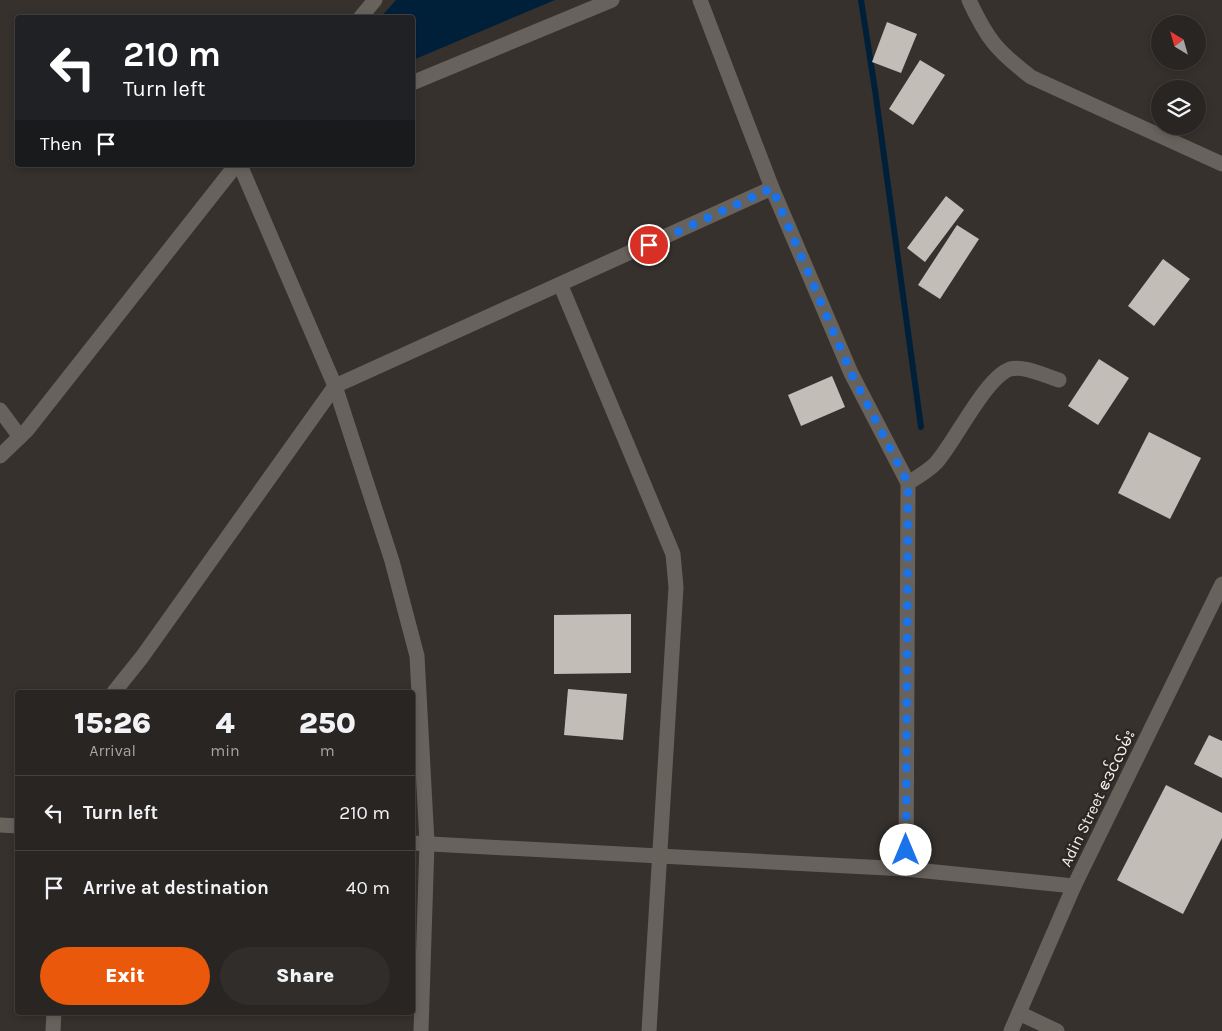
<!DOCTYPE html>
<meta charset="utf-8">
<style>
:root{--surface:#282522;--page:#302d2a;--text:#f1f3f6;--muted:#a5a5a5;--line:#444240;--accent:#ea580c}
body{margin:0;font-family:Karla,"Noto Sans Myanmar",sans-serif;background:var(--page);color:var(--text);height:100vh;display:flex;flex-direction:column;font-size:19px;white-space:nowrap}
*{box-sizing:border-box;margin:0}
p{font-size:16px;color:var(--muted)}
.icon{flex:none;width:28px;height:28px;fill:none;stroke:currentColor;stroke-width:2;stroke-linecap:round;stroke-linejoin:round}
.map{position:relative;flex:1;overflow:hidden}
.details{position:absolute;left:15px;top:690px;width:400px;height:325px;display:flex;flex-direction:column;background:var(--surface);border-radius:5px;box-shadow:0 2px 8px #0003,0 0 0 1px var(--line)}
.details>*{flex:none}
.guide{position:absolute;left:15px;top:15px;width:400px;height:152px;border-radius:5px;box-shadow:0 2px 8px #0003,0 0 0 1px var(--line);background:#202124;color:#fff;overflow:hidden}
.needle{width:32px;rotate:323deg}
.fabs{position:absolute;left:1151px;top:15px;display:grid;gap:10px}
.fabs a{display:grid;place-items:center;width:55px;height:55px;border-radius:50%;background:var(--surface);box-shadow:0 2px 8px #0003,0 0 0 1px var(--line);font-size:25px}
.pin{position:absolute;display:grid;place-items:center;width:42px;height:42px;color:#fff;margin:-21px;border:2px solid #fff;border-radius:50%;box-shadow:0 1px 5px #0007}
.me{position:absolute;width:55px;margin:-28px;rotate:0deg;stroke-linejoin:round;filter:drop-shadow(0 0 4px #0008)}
.turn{display:flex;align-items:center;gap:18px;height:105px;padding:0 25px;font-size:22px}
.turn .icon{width:65px;height:65px;stroke-width:2.5}
.turn b{display:block;font-size:35px;line-height:42px}
.then{display:flex;align-items:center;height:48px;padding:0 25px;background:#0003;gap:10px;font-size:19px}
.eta{display:flex;justify-content:space-evenly;align-items:center;height:85px;text-align:center}
.eta b{font-size:30px;font-weight:800;line-height:35px}
.action{display:flex;gap:10px;margin-top:auto;padding:10px 25px}
.action a{flex:1;height:58px;border-radius:30px;background:var(--accent);color:#fff;font-size:20px;font-weight:800;line-height:58px;text-align:center}
.action a+a{background:var(--page);color:var(--text)}
ul{padding:0;list-style:none}
li{display:flex;align-items:center;gap:15px;height:75px;padding:0 25px;border-top:1px solid var(--line)}
li div{flex:1}
li b{display:block;font-size:19px}
li em{font-style:normal}
.map>svg:first-child{display:block}
</style>
<div class="map">
<svg width="1222" height="1031" viewBox="0 0 1222 1031">
<rect width="100%" height="100%" fill="#36312d"/>
<polygon fill="#00203a" points="396,0 555,0 413,60 412,18 381,17"/>
<g fill="none" stroke-linecap="round" stroke-linejoin="round">
<polyline stroke="#00203a" stroke-width="6" points="861,0 875,90 921,427"/>
</g>
<g fill="#c3bdb7">
<polygon points="887,22 917,34 901,73 872,62"/>
<polygon points="920,60 945,75 913,125 889,109"/>
<polygon points="946,196 964,210 925,262 907,248"/>
<polygon points="957,225 979,239 940,299 918,285"/>
<polygon points="1163,259 1190,279 1154,326 1128,306"/>
<polygon points="1099,359 1129,378 1098,425 1068,406"/>
<polygon points="832,376 845,407 801,426 788,395"/>
<polygon points="1149,432 1201,458 1170,519 1118,493"/>
<polygon points="631,614 631,673 554,674 554,615"/>
<polygon points="568,689 627,694 623,740 564,735"/>
<polygon points="1209,735 1222,741 1222,778 1194,764"/>
<polygon points="1166,785 1222,813 1222,838 1183,914 1117,880"/>
</g>
<g fill="none" stroke-linecap="round" stroke-linejoin="round">
<g stroke="#68625d" stroke-width="15">
<polyline points="700,0 772,188 851,373 908,483 906,869"/>
<path d="M969 0C987 39 997 51 1031 77L1222 164"/>
<polyline points="360,18 375,0"/>
<polyline points="412,83 612,0"/>
<polyline points="240,165 335,386 392,561 417,656 427,843 421,1031"/>
<polyline points="561,286 673,554 676,587 649,1031"/>
<polyline points="0,410 20,437"/>
<polyline points="0,456 27,430 236,165"/>
<path d="M908 483C918 477 928 471 936 463 955 442 985 378 1010 369 1024 365 1045 376 1059 380"/>
<polyline points="114,692 142,657 335,386 772,188"/>
<polyline points="0,825 18,826"/>
<polyline points="412,843 906,869 1074,886"/>
<polyline points="1019,1013 1057,1031"/>
<polyline points="53,1031 54,1012"/>
<polyline points="1011,1031 1074,886 1222,584"/>
</g>
</g>
<g fill="none" stroke-linecap="round" stroke-linejoin="round">
<polyline stroke="#1a73e8" stroke-width="9" stroke-dasharray="0 16.2" points="649,245 772,188 851,373 908,483 906,850"/>
</g>
<g text-anchor="middle" stroke-width="5" stroke-linejoin="round" paint-order="stroke">
<g font-size="16" fill="#f2efec" stroke="#2c2723">
<text transform="translate(1097 798) rotate(-64)" y="6">Adin Street ဧဒင်လမ်း</text>
</g>
</g>
</svg>
<div class="fabs">
<a><svg class="needle" viewBox="-14 -14 28 28"><path d="M0-13l5 13h-10z" fill="#e53935"/><path d="M0 13l5-13h-10z" fill="#a5a5a5"/></svg></a>
<a><svg class="icon" aria-label="layers" viewBox="0 0 24 24"><path d="M12 4l9 5-9 5-9-5zM3 14l9 5 9-5"/></svg></a>
</div>
<div class="pin" style="left:649px;top:245px;background:#d93025"><svg class="icon" aria-label="arrive" viewBox="0 0 24 24"><path d="M6 21V4h12l-3 4 3 4H6"/></svg></div>
<svg class="me" style="left:906px;top:850px" viewBox="-20 -20 40 40"><circle r="19" fill="#fff"/><path d="M0-13L10 11 0 6-10 11z" fill="#1a73e8"/></svg>
<div class="guide">
<div class="turn"><svg class="icon" aria-label="left" viewBox="0 0 24 24"><path d="M17 20v-9H6M10 6l-5 5 5 5"/></svg><div><b>210 m</b>Turn left</div></div>
<div class="then">Then<svg class="icon" aria-label="arrive" viewBox="0 0 24 24"><path d="M6 21V4h12l-3 4 3 4H6"/></svg></div>
</div>
<section class="details">
<div class="eta">
<div><b>15:26</b><p>Arrival</p></div>
<div><b>4</b><p>min</p></div>
<div><b>250</b><p>m</p></div>
</div>
<ul>
<li><svg class="icon" aria-label="left" viewBox="0 0 24 24"><path d="M17 20v-9H6M10 6l-5 5 5 5"/></svg><div><b>Turn left</b></div><em>210 m</em></li>
<li><svg class="icon" aria-label="arrive" viewBox="0 0 24 24"><path d="M6 21V4h12l-3 4 3 4H6"/></svg><div><b>Arrive at destination</b></div><em>40 m</em></li>
</ul>
<div class="action"><a>Exit</a><a>Share</a></div>
</section>
</div>
